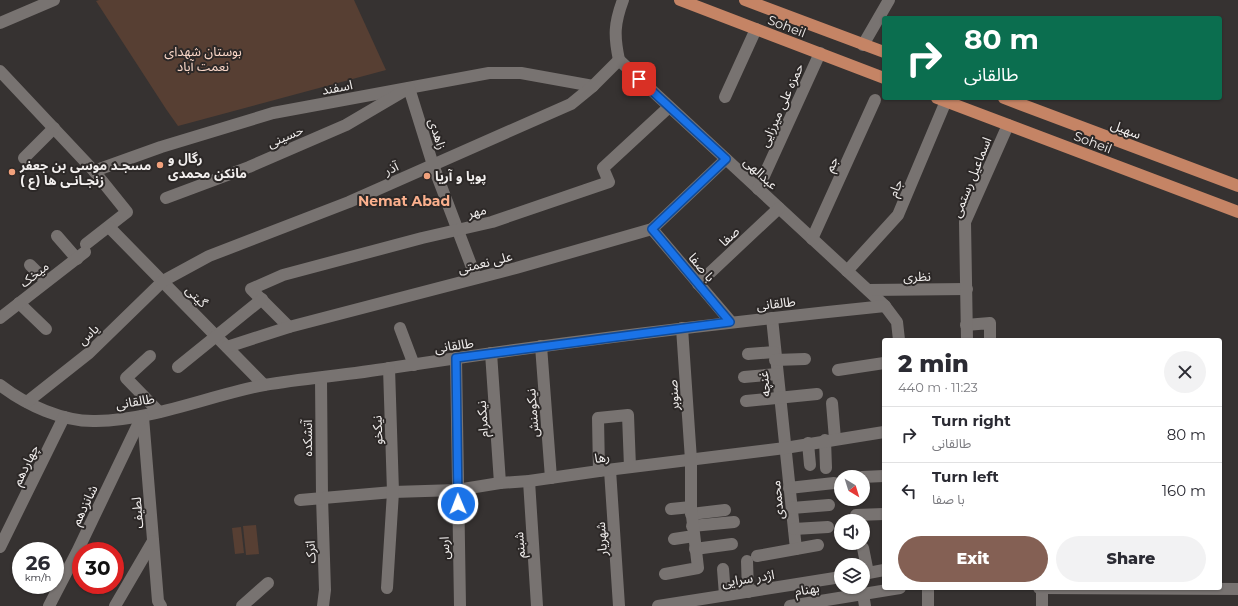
<!DOCTYPE html>
<meta charset="utf-8">
<style>
:root{--surface:#fff;--page:#f2f2f3;--text:#2b2b33;--muted:#7c7c81;--line:#e1e1e2;--accent:#846054}
body{margin:0;font-family:Montserrat,"Noto Sans Arabic",sans-serif;background:var(--page);color:var(--text);height:100vh;display:flex;flex-direction:column;font-size:15px;white-space:nowrap}
*{box-sizing:border-box;margin:0}
p{font-size:13px;color:var(--muted)}
.icon{flex:none;width:22px;height:22px;fill:none;stroke:currentColor;stroke-width:2;stroke-linecap:round;stroke-linejoin:round}
.map{position:relative;flex:1;overflow:hidden}
.panel{position:absolute;left:882px;top:338px;width:340px;height:252px;display:flex;flex-direction:column;background:var(--surface);border-radius:4px;box-shadow:0 1px 3px #0004}
.panel>*{flex:none}
.top-card{position:absolute;left:882px;top:16px;width:340px;height:84px;border-radius:4px;box-shadow:0 1px 3px #0004;background:#0b6e4f;color:#fff;overflow:hidden}
.needle{width:26px;rotate:142deg}
.tools{position:absolute;left:834px;top:470px;display:grid;gap:8px}
.tools a{display:grid;place-items:center;width:36px;height:36px;border-radius:50%;background:var(--surface);box-shadow:0 1px 3px #0004;font-size:20px}
.speed{position:absolute;left:12px;top:542px;display:flex;gap:8px;font-size:20px;font-weight:700;text-align:center}
.speed>*{display:grid;place-content:center;width:52px;height:52px;border-radius:50%;background:var(--surface);box-shadow:0 1px 3px #0004;line-height:1}
.speed small{font-size:10px;font-weight:400}
.speed .limit{border:6px solid #d22;background:#fff;color:#111}
.pin{position:absolute;display:grid;place-items:center;width:34px;height:34px;color:#fff;margin:-17px;border-radius:8px;box-shadow:0 2px 6px #0006}
.me{position:absolute;width:44px;margin:-22px;rotate:359deg;stroke-linejoin:round;filter:drop-shadow(0 0 3px #0008)}
.turn{display:flex;align-items:center;gap:14px;height:84px;padding:0 16px;font-size:18px}
.turn .icon{width:52px;height:52px;stroke-width:2.5}
.turn b{display:block;font-size:28px;line-height:34px}
.round{display:grid;place-items:center;flex:none;width:42px;height:42px;border-radius:21px;background:var(--page)}
.head{display:flex;align-items:center;justify-content:space-between;height:68px;padding:0 16px}
h1{font-size:24px;font-weight:800;line-height:30px}
.action{display:flex;gap:8px;margin-top:auto;padding:8px 16px}
.action a{flex:1;height:46px;border-radius:24px;background:var(--accent);color:#fff;font-size:16px;font-weight:800;line-height:46px;text-align:center}
.action a+a{background:var(--page);color:var(--text)}
ul{padding:0;list-style:none}
li{display:flex;align-items:center;gap:12px;height:56px;padding:0 16px;border-top:1px solid var(--line)}
li div{flex:1}
li b{display:block;font-size:15px}
li em{font-style:normal}
.map>svg:first-child{display:block}
</style>
<div class="map">
<svg width="1238" height="606" viewBox="0 0 1238 606">
<rect width="100%" height="100%" fill="#363231"/>
<g fill="#573f33">
<polygon points="99,0 354,0 386,70 178,126 166,109 96,1"/>
<polygon points="256,525 259,554 246,555 243,526"/>
<polygon points="241,527 244,553 235,554 232,528"/>
</g>
<g fill="none" stroke-linecap="round" stroke-linejoin="round">
<g stroke="#787371" stroke-width="12">
<polyline points="0,23 54,0"/>
<polyline points="863,45 889,0"/>
<polyline points="619,60 885,306 897,322 899,340"/>
<path d="M619 60C614 36 614 24 623 0"/>
<polyline points="0,71 94,171 127,212 86,244"/>
<polyline points="725,97 756,29"/>
<polyline points="24,158 54,128"/>
<polyline points="94,171 161,147 273,113 489,73 521,73 593,86"/>
<polyline points="758,189 820,53"/>
<polyline points="166,198 249,167 346,125 409,88 433,165 476,278"/>
<polyline points="109,227 264,385"/>
<polyline points="652,229 731,322"/>
<polyline points="57,236 77,259"/>
<polyline points="812,239 875,100"/>
<polyline points="30,265 46,281"/>
<polyline points="847,271 898,215 946,101"/>
<polyline points="698,284 779,208"/>
<polyline points="868,290 967,289"/>
<polyline points="19,303 46,329"/>
<polyline points="0,318 85,252"/>
<polyline points="772,318 796,549"/>
<polyline points="966,325 990,323 990,340"/>
<polyline points="289,327 251,289 283,275 422,238 492,222 609,182 603,168 669,107"/>
<polyline points="400,328 414,365"/>
<polyline points="967,340 965,222 1008,125"/>
<polyline points="541,346 551,478"/>
<polyline points="227,347 289,327 516,268 652,229 726,159"/>
<polyline points="491,353 500,483"/>
<polyline points="748,354 774,352"/>
<polyline points="150,356 126,378 159,412"/>
<polyline points="456,358 460,606"/>
<polyline points="775,360 805,359"/>
<polyline points="178,367 262,299"/>
<polyline points="838,370 884,363"/>
<polyline points="744,377 777,374"/>
<polyline points="321,378 322,497 325,590 323,606"/>
<path d="M0 385C26 405 63 422 96 421 154 420 208 396 264 385 306 378 348 375 390 368 554 343 719 323 885 306"/>
<polyline points="746,401 817,394"/>
<polyline points="27,402 89,353 163,281 209,256 349,202 571,104 593,86 619,60"/>
<polyline points="832,403 835,439"/>
<polyline points="143,417 158,601 161,606"/>
<polyline points="825,440 826,468"/>
<polyline points="808,443 810,465"/>
<polyline points="610,470 619,606"/>
<polyline points="599,471 598,418 628,415 630,467"/>
<polyline points="862,477 884,476"/>
<polyline points="529,481 537,606"/>
<polyline points="789,488 834,483"/>
<polyline points="300,500 393,492 457,490 500,483 529,481 599,471 785,448 884,432"/>
<polyline points="792,508 829,505"/>
<polyline points="671,509 691,507"/>
<polyline points="691,514 725,510"/>
<polyline points="856,515 884,514"/>
<polyline points="692,526 734,522"/>
<polyline points="794,529 828,527"/>
<polyline points="674,539 694,536"/>
<polyline points="0,547 64,417"/>
<polyline points="863,548 868,573"/>
<polyline points="695,549 732,544"/>
<polyline points="757,556 818,545"/>
<polyline points="747,561 748,592"/>
<polyline points="723,569 725,595"/>
<polyline points="665,574 698,568 691,507 691,460 682,328"/>
<polyline points="863,574 884,570"/>
<polyline points="387,588 393,492 389,368"/>
<polyline points="1039,588 1238,589"/>
<polyline points="863,594 865,606"/>
<polyline points="49,606 77,552 142,416"/>
<polyline points="115,606 153,541"/>
<polyline points="242,606 268,583"/>
<polyline points="658,606 841,577"/>
<polyline points="790,606 900,588"/>
<polyline points="928,606 928,588"/>
<polyline points="1042,606 1042,588"/>
</g>
<g stroke="#c58465" stroke-width="12">
<polyline points="680,0 884,78"/>
<polyline points="745,0 884,52"/>
<polyline points="937,98 1238,212"/>
<polyline points="1004,98 1238,186"/>
</g>
</g>
<g fill="none" stroke-linecap="round" stroke-linejoin="round">
<defs>
<polyline id="route" points="458,504 456,358 730,322 652,229 726,159 639,79"/>
</defs>
<use href="#route" stroke="#114b97" stroke-width="10"/>
<use href="#route" stroke="#1a73e8" stroke-width="7"/>
</g>
<g fill="#f1a17c" stroke="#2c2827" stroke-width="1.5">
<circle cx="160" cy="165" r="4"/>
<circle cx="12" cy="172" r="4"/>
<circle cx="427" cy="176" r="4"/>
</g>
<g text-anchor="middle" stroke-width="4" stroke-linejoin="round" paint-order="stroke">
<g font-size="13" fill="#f2efee" stroke="#2c2827">
<text transform="translate(787 26) rotate(21)" y="5">Soheil</text>
<text transform="translate(337 87) rotate(-11)" y="5">اسفند</text>
<text transform="translate(781 105) rotate(-66)" y="5">حمزه علی میرزایی</text>
<text transform="translate(1126 129) rotate(21)" y="5">سهیل</text>
<text transform="translate(438 134) rotate(73)" y="5">زاهدی</text>
<text transform="translate(285 136) rotate(-23)" y="5">حسینی</text>
<text transform="translate(1093 142) rotate(21)" y="5">Soheil</text>
<text transform="translate(831 164) rotate(-65)" y="5">جم</text>
<text transform="translate(391 168) rotate(-24)" y="5">آذر</text>
<text transform="translate(761 173) rotate(43)" y="5">عبدالهی</text>
<text transform="translate(971 177) rotate(-68)" y="5">اسماعیل رستمی</text>
<text transform="translate(895 188) rotate(-67)" y="5">جام</text>
<text transform="translate(477 211) rotate(-13)" y="5">مهر</text>
<text transform="translate(729 236) rotate(-43)" y="5">صفا</text>
<text transform="translate(485 262) rotate(-14)" y="5">علی نعمتی</text>
<text transform="translate(702 267) rotate(50)" y="5">با صفا</text>
<text transform="translate(34 274) rotate(-38)" y="5">میخک</text>
<text transform="translate(917 276) rotate(-1)" y="5">نظری</text>
<text transform="translate(197 296) rotate(46)" y="5">گیتی</text>
<text transform="translate(776 303) rotate(-6)" y="5">طالقانی</text>
<text transform="translate(88 334) rotate(-43)" y="5">یاس</text>
<text transform="translate(454 345) rotate(-8)" y="5">طالقانی</text>
<text transform="translate(764 384) rotate(-96)" y="5">غنچه</text>
<text transform="translate(673 395) rotate(-94)" y="5">صنوبر</text>
<text transform="translate(135 401) rotate(-9)" y="5">طالقانی</text>
<text transform="translate(532 413) rotate(-94)" y="5">نیکومنش</text>
<text transform="translate(482 419) rotate(-94)" y="5">نیکمرام</text>
<text transform="translate(377 430) rotate(-92)" y="5">نیکخو</text>
<text transform="translate(307 438) rotate(-90)" y="5">آتشکده</text>
<text transform="translate(602 457) rotate(-7)" y="5">رها</text>
<text transform="translate(25 465) rotate(-64)" y="5">چهاردهم</text>
<text transform="translate(777 500) rotate(-96)" y="5">محمدی</text>
<text transform="translate(84 505) rotate(-64)" y="5">شانزدهم</text>
<text transform="translate(137 513) rotate(-95)" y="5">لطیف</text>
<text transform="translate(601 539) rotate(-94)" y="5">شهریار</text>
<text transform="translate(519 545) rotate(-94)" y="5">شبنم</text>
<text transform="translate(444 548) rotate(-91)" y="5">ارس</text>
<text transform="translate(310 552) rotate(-92)" y="5">اترک</text>
<text transform="translate(748 578) rotate(-9)" y="5">اژدر سرایی</text>
<text transform="translate(807 589) rotate(-9)" y="5">بهنام</text>
</g>
<g font-size="13" fill="#fbd8c9" stroke="#2c2827">
<text x="203" y="56">بوستان شهدای<tspan x="203" dy="15">نعمت آباد</tspan></text>
</g>
<g font-size="13" font-weight="bold" fill="#f2efee" stroke="#2c2827" text-anchor="start">
<text x="168" y="163">رگال و<tspan x="168" dy="15">مانکن محمدی</tspan></text>
<text x="20" y="170">مسجـد موسی بن جعفر<tspan x="20" dy="15">( ع) زنجـانـی ها</tspan></text>
<text x="435" y="181">پویا و آریا</text>
</g>
<g font-size="14" font-weight="bold" fill="#fbb08d" stroke="#2c2827">
<text x="404" y="206">Nemat Abad</text>
</g>
</g>
</svg>
<div class="tools">
<a><svg class="needle" viewBox="-14 -14 28 28"><path d="M0-13l5 13h-10z" fill="#e53935"/><path d="M0 13l5-13h-10z" fill="#7c7c81"/></svg></a>
<a><svg class="icon" aria-label="sound" viewBox="0 0 24 24"><path d="M4 9h4l5-4v14l-5-4H4zM17 9q2 3 0 6"/></svg></a>
<a><svg class="icon" aria-label="layers" viewBox="0 0 24 24"><path d="M12 4l9 5-9 5-9-5zM3 14l9 5 9-5"/></svg></a>
</div>
<div class="speed"><div>26<small>km/h</small></div><div class="limit">30</div></div>
<div class="pin" style="left:639px;top:79px;background:#d93025"><svg class="icon" aria-label="arrive" viewBox="0 0 24 24"><path d="M6 21V4h12l-3 4 3 4H6"/></svg></div>
<svg class="me" style="left:458px;top:504px" viewBox="-20 -20 40 40"><circle r="17" fill="#1a73e8" stroke="#fff" stroke-width="3"/><path d="M0-11L8 9 0 5-8 9z" fill="#fff"/></svg>
<div class="top-card">
<div class="turn"><svg class="icon" aria-label="right" viewBox="0 0 24 24"><path d="M7 20v-9h11M14 6l5 5-5 5"/></svg><div><b>80 m</b>طالقانی</div></div>
</div>
<section class="panel">
<div class="head"><div><h1>2 min</h1><p>440 m · 11:23</p></div><a class="round"><svg class="icon" aria-label="close" viewBox="0 0 24 24"><path d="M6 6l12 12M18 6L6 18"/></svg></a></div>
<ul>
<li><svg class="icon" aria-label="right" viewBox="0 0 24 24"><path d="M7 20v-9h11M14 6l5 5-5 5"/></svg><div><b>Turn right</b><p>طالقانی</p></div><em>80 m</em></li>
<li><svg class="icon" aria-label="left" viewBox="0 0 24 24"><path d="M17 20v-9H6M10 6l-5 5 5 5"/></svg><div><b>Turn left</b><p>با صفا</p></div><em>160 m</em></li>
</ul>
<div class="action"><a>Exit</a><a>Share</a></div>
</section>
</div>
